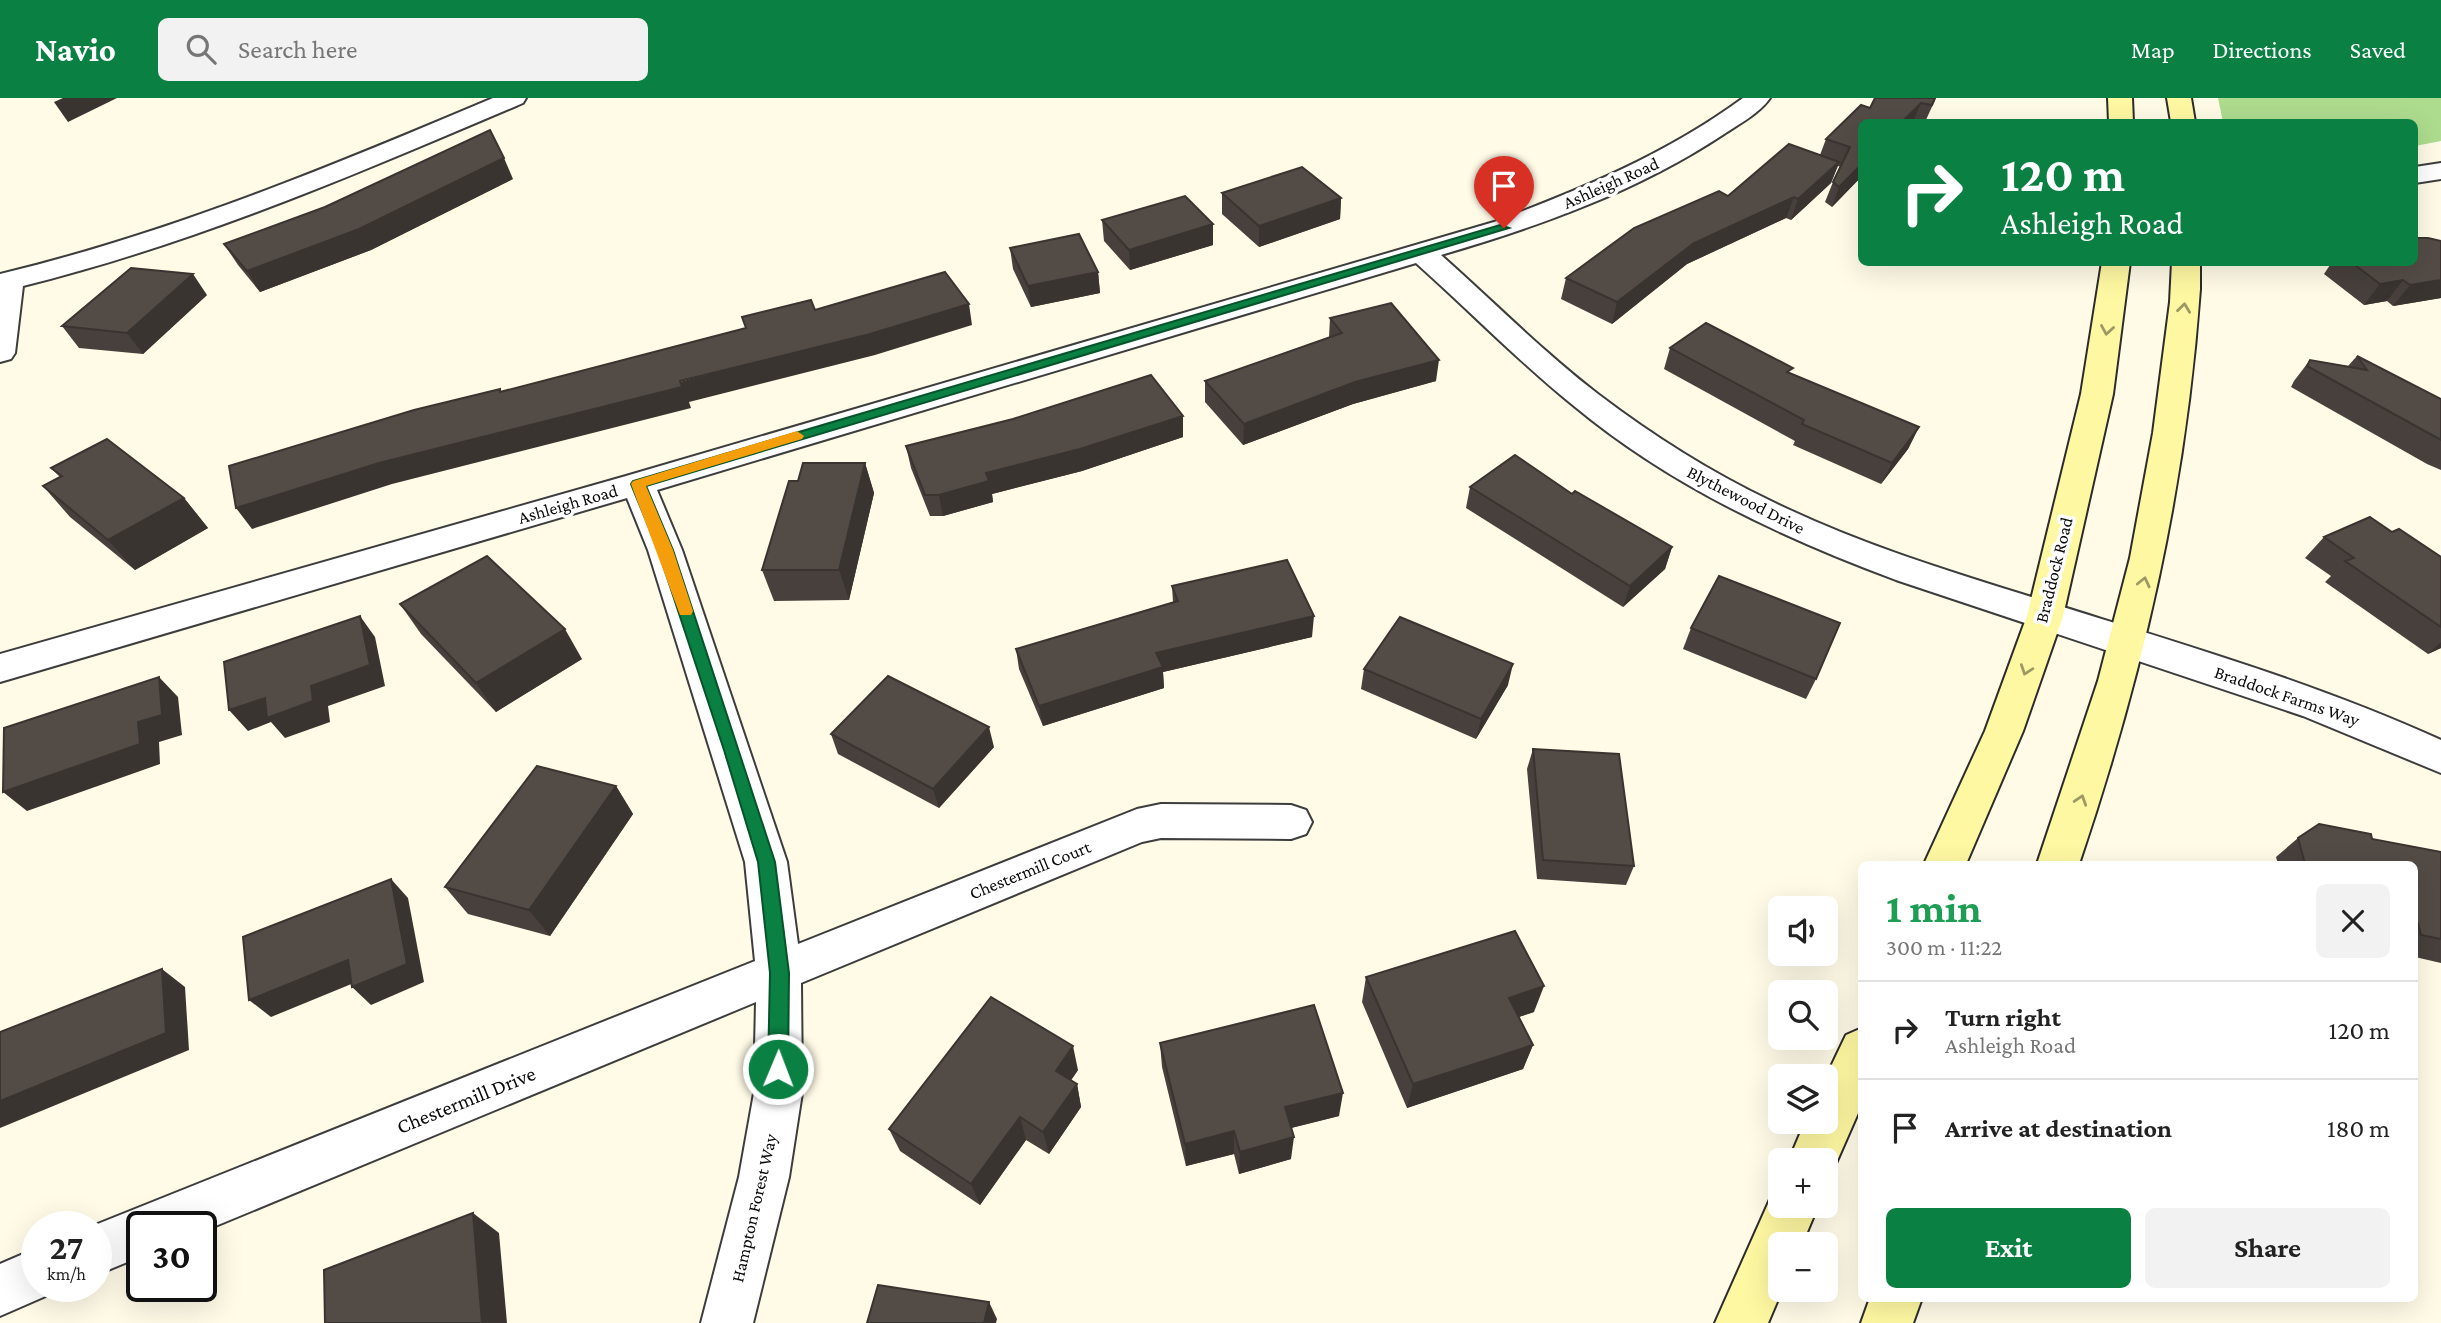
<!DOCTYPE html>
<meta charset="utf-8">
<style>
:root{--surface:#fff;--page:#f2f2f2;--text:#222;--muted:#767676;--line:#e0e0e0;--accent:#0b8043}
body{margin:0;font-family:"Crimson Pro",serif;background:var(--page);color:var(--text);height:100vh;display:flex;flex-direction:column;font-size:26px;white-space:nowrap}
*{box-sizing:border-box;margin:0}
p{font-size:23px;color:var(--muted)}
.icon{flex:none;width:38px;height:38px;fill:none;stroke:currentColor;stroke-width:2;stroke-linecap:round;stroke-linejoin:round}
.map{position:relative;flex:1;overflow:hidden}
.side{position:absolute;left:1858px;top:763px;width:560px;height:441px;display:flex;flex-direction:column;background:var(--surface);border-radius:10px;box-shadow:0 7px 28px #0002}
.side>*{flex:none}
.hud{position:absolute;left:1858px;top:21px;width:560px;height:147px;border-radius:10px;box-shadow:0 7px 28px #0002;background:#0b8043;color:#fff;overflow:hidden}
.fabs{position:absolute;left:1768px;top:798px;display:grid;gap:14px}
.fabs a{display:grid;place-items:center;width:70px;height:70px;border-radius:10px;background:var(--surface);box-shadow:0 7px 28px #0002;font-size:35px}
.speed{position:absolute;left:21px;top:1113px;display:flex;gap:14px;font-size:35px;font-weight:700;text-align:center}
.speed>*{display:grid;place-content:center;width:91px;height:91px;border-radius:50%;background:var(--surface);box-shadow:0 7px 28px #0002;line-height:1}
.speed small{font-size:18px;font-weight:400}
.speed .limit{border:4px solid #111;border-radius:10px;background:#fff;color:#111}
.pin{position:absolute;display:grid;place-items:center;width:60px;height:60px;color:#fff;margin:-72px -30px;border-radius:50% 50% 50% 0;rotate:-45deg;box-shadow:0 0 7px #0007}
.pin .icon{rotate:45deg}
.me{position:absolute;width:77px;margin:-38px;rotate:1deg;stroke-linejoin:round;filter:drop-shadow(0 0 5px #0008)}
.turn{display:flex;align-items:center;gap:24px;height:147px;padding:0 28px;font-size:32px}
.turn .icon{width:91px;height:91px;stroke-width:2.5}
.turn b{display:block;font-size:49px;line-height:60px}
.round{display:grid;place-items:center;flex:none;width:74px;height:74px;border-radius:10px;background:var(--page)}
.overview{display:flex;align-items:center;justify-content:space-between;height:119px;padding:0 28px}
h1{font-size:42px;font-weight:700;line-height:52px;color:#1e9e55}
.button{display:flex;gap:14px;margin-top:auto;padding:14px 28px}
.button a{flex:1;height:80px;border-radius:10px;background:var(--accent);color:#fff;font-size:28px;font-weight:700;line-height:80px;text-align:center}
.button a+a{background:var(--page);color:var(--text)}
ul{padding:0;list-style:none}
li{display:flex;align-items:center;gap:21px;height:98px;padding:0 28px;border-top:2px solid var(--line)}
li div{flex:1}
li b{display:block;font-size:26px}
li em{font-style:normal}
header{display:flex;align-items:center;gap:42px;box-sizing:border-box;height:98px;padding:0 35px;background:var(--accent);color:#fff}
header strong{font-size:33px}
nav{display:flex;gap:38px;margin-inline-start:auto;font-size:24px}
.search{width:490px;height:63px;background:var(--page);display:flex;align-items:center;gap:18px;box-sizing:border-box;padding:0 24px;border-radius:10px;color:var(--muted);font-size:26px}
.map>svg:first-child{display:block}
</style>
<header>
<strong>Navio</strong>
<div class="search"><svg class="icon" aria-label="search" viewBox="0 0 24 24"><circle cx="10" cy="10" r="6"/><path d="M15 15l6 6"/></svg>Search here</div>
<nav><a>Map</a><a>Directions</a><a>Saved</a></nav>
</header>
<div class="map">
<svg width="2441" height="1225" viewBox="0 0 2441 1225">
<rect width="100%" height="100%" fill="#fffbe7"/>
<polygon fill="#aedc8e" points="2218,0 2441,0 2441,43 2415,48 2415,24 2223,24"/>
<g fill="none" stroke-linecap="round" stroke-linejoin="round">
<defs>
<g id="minor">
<path d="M493 0H526L523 5C359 75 196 145 23 188L15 255 11 261 0 264V176C171 135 332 68 493 0Z"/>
<path d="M1743 0H1770C1760 15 1739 26 1724 36 1638 93 1540 128 1441 157 1493 203 1543 254 1598 296 1652 337 1710 374 1771 403 1852 443 1938 470 2025 497 2164 541 2307 581 2441 642V675L2303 618 1896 482C1781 439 1669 387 1574 308 1519 264 1469 212 1416 165L657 392 682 452 787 764 798 846 1137 711 1161 706 1291 707 1306 712 1312 724 1306 736 1291 741 1161 740 1142 744 801 885 802 995 789 1079 753 1225H701L739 1079 754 995 756 904 201 1134V1129H142V1158L96 1177V1129H90L755 863 745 764 648 452 627 400 0 584V556L626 378 1494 124C1582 91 1667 56 1743 0Z"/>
<polygon points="37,1150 37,1188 58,1188 55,1194 0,1218 0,1166"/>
</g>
<polygon id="tertiary" points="2441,65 2441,81 2415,85 2415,69"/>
<g id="secondary">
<polygon points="2108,0 2132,0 2133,24 2109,24"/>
<polygon points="2167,0 2191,0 2195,24 2171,24"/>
<polygon points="2102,164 2130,164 2113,296 2063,518 2023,633 1966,766 1924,766 1985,633 2027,518 2081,296"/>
<path d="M2172 164H2200V191C2186 390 2143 577 2079 766H2037L2098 583 2130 460 2153 335 2170 204Z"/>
<polygon points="1862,930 1862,1006 1830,1079 1825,1081 1825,1062 1789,1062 1805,1024 1825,1024 1825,981 1846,937"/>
<polygon points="1780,1088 1780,1108 1818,1108 1802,1146 1780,1146 1780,1192 1782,1192 1768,1225 1715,1225 1775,1090"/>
<polygon points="1870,1200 1922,1200 1913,1225 1861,1225"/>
</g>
</defs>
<use href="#minor" stroke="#3d3d3d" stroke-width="4"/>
<use href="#tertiary" stroke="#3d3d3d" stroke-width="4"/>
<use href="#secondary" stroke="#2c2c2c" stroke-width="4"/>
<use href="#minor" fill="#fff" fill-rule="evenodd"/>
<use href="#tertiary" fill="#fff" fill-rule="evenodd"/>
<use href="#secondary" fill="#fff8a2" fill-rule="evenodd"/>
</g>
<g fill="#47403c">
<polygon points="1936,0 1925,24 1862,24 1862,78 1832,109 1825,104 1833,84 1841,69 1838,68 1831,85 1791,122 1786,120 1687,166 1612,226 1561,201 1566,180 1728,98 1820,57 1826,41 1870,10"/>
<polygon points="513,81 371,152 260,194 238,167 224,146"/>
<polygon points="1222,95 1341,100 1340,121 1259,149 1222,116"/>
<polygon points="1102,122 1213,147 1130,172 1104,143"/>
<polygon points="2441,143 2441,200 2393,208 2387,203 2364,207 2324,176 2332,164 2415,164"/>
<polygon points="1010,150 1098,174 1100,195 1031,209 1013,171"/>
<polygon points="207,197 143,256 79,250 62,228"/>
<polygon points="1330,220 1436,283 1353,306 1243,347 1205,304 1205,283 1329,239"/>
<polygon points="1670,250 1790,276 1919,329 1908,351 1881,386 1793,347 1795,343 1664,271"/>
<polygon points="2357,258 2441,301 2441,372 2427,366 2291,289 2294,283 2310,262 2348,268"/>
<polygon points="1183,318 1183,339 1082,373 992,396 993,404 943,418 930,418 911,370 906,348"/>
<polygon points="865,365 874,395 849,502 774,503 762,472"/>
<polygon points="51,370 184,400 208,430 135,472 70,419 43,388 60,379"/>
<polygon points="1470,389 1572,396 1672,449 1665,471 1623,509 1466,410"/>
<polygon points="2392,434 2441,459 2441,550 2428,556 2325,484 2331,478 2305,460 2324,439"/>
<polygon points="1172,488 1312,539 1163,574 1164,590 1043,628 1019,571 1016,551 1173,504"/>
<polygon points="400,506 582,561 496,614 421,536"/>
<polygon points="1691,530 1816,581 1806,601 1683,551"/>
<polygon points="1364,571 1508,587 1476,641 1361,591"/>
<polygon points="831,636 994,649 939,710 838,656"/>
<polygon points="1533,651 1634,768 1626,787 1537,781 1527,671"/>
<polygon points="616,688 633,716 550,838 468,816 445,789"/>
<polygon points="2298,740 2372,741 2441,754 2441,865 2415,859 2415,766 2278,766 2276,759"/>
<polygon points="1366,879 1534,914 1519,919 1533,947 1523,971 1407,1010 1362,904"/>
<polygon points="1160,945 1339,1018 1291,1030 1291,1061 1239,1076 1234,1056 1186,1068 1162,969"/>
<polygon points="1078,972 1071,982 1077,986 1081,1009 1049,1056 1026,1042 980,1107 900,1053 889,1031"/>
</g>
<g fill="#3a3431">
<polygon points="63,0 117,0 68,24 54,4"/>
<polygon points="1921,5 1913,24 1902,24"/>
<polygon points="504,60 513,81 371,152 260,194 247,173"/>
<polygon points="1839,64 1831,85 1791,122 1798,101"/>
<polygon points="1862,66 1862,78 1832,109 1839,89"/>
<polygon points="1794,99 1786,120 1687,166 1612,226 1617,204 1694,145"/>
<polygon points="1341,100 1340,121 1259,149 1259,128"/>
<polygon points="1213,126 1213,147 1130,172 1129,152"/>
<polygon points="1098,174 1100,195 1031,209 1028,188"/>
<polygon points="193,176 207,197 143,256 127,235"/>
<polygon points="2403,182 2387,203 2364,207 2380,186"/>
<polygon points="2441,182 2441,200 2393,208 2410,187"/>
<polygon points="969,206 972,227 875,257 689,304 691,310 392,386 252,431 236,410 379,365"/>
<polygon points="1439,262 1436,283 1353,306 1243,347 1244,326 1355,284"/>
<polygon points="1183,318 1183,339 1082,373 992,396 993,404 943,418 939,397 986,375"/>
<polygon points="1919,329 1908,351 1881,386 1892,365"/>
<polygon points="865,365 874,395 849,502 839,472"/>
<polygon points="184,400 208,430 135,472 108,442"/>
<polygon points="1672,449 1665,471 1623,509 1630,488"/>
<polygon points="360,518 375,539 385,588 328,608 330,624 285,640 271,624 248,633 229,612 265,600 311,588"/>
<polygon points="1314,518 1312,539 1163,574 1164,590 1043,628 1039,608 1156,555"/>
<polygon points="565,531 582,561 496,614 476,585"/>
<polygon points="2441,544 2441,550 2428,556"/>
<polygon points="1513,566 1508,587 1476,641 1481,621"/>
<polygon points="159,579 178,599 182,637 159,644 160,666 27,713 3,694 138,624"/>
<polygon points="989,629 994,649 939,710 933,691"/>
<polygon points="616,688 633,716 550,838 529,812"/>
<polygon points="391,781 408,800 424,884 371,907 352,889"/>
<polygon points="348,862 366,880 271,919 249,902"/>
<polygon points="162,871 185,889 189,952 0,1030 0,1003"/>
<polygon points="1544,888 1534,914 1500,925 1509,900"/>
<polygon points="1533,947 1523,971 1407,1010 1413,986"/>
<polygon points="1073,948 1078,972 1061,997 1056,973"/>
<polygon points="1077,986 1081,1009 1049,1056 1043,1034"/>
<polygon points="1343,995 1339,1018 1283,1032 1285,1009"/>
<polygon points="1020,1019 1026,1042 980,1107 971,1086"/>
<polygon points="1234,1033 1234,1056 1186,1068 1185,1046"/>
<polygon points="1294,1039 1291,1061 1239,1076 1240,1054"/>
<polygon points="473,1115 499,1135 507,1225 482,1225"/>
<polygon points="989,1204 997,1221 996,1225 984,1225"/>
</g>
<g fill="#534b46" stroke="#3a3431" stroke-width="2">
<polygon points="1875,0 1935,0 1932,7 1921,5 1902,24 1862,24 1862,66 1839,89 1833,84 1850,49 1826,41 1861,7 1870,10"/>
<polygon points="490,32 504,60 359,131 247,173 224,146 325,109"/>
<polygon points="1789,46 1839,64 1798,101 1794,99 1694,145 1617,204 1566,180 1634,130 1719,93 1728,98"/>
<polygon points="1302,69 1341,100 1259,128 1222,95"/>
<polygon points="1185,98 1213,126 1129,152 1102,122"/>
<polygon points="1079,136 1098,174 1028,188 1010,150"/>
<polygon points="2415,140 2428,140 2441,143 2441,182 2410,187 2403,182 2380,186 2351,164 2415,164"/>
<polygon points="131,170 193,176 127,235 62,228"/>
<polygon points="945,174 969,206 870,236 680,283 682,289 379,365 236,410 229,368 414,312 500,291 500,294 746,230 742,219 811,202 815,212"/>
<polygon points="1391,205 1439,262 1355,284 1244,326 1205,283 1342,235 1330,220"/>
<polygon points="1706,225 1793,270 1787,274 1919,329 1892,365 1802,326 1804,322 1670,250"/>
<polygon points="2357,258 2441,301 2441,342 2307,268 2310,262 2367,272"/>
<polygon points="1151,277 1183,318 1080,351 986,375 989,383 939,397 925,397 906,348 1013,321"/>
<polygon points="107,341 184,400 108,442 43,388 62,378 51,370"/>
<polygon points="1515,357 1572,396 1575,393 1672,449 1630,488 1470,389"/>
<polygon points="803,365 865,365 839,472 762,472 789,383 798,383"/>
<polygon points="2370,419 2392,434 2399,431 2441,459 2441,529 2345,463 2354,460 2324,439"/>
<polygon points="487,458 565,531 476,585 400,506"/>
<polygon points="1287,462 1314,518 1156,555 1163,569 1039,608 1016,551 1178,503 1172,488"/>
<polygon points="1719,478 1840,525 1816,581 1691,530"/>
<polygon points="360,518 370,567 311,588 313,603 267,620 265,600 229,612 224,564"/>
<polygon points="1400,519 1513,566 1481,621 1364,571"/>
<polygon points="888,578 989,629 933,691 831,636"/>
<polygon points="159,579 162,617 138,624 140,646 3,694 4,630"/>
<polygon points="1533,651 1619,656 1634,768 1543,762"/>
<polygon points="537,668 616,688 529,812 445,789"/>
<polygon points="2319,726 2371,736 2372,741 2441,754 2441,841 2421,837 2418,825 2415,825 2415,766 2305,766 2298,740"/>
<polygon points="391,781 407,866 352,889 348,862 249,902 243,839"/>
<polygon points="1515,833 1544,888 1509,900 1533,947 1413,986 1366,879"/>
<polygon points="162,871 166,935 0,1003 0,934"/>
<polygon points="991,899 1073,948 1056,973 1077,986 1043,1034 1020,1019 971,1086 889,1031"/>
<polygon points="1314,907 1343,995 1285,1009 1294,1039 1240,1054 1234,1033 1185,1046 1160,945"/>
<polygon points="473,1115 482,1225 325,1225 324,1172"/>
<polygon points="878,1187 989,1204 984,1225 867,1225"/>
</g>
<defs><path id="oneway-chevron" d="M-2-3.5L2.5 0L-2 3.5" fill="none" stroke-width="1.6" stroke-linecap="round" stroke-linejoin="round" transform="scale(1.75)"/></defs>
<g stroke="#9d9965">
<use href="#oneway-chevron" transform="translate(2184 210) rotate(-83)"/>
<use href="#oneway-chevron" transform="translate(2107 232) rotate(99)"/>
<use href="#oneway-chevron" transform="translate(2144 484) rotate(-77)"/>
<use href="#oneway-chevron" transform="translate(2026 572) rotate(109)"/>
<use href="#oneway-chevron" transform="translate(2081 702) rotate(-72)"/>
</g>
<polygon fill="#0b8043" stroke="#07532c" stroke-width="2" points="1500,127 1509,130 646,388 673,452 775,764 789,875 788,971 785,977 778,980 771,977 768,971 770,875 758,764 724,652 658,452 631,386 633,383"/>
<polygon fill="#f59e0b" points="797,333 804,338 802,341 646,388 673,452 693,513 691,517 680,517 631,386 633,383"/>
<g text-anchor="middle" stroke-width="7" stroke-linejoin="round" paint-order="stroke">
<g font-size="18" fill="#0a0a0a" stroke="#fff">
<text transform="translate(1611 85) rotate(-24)" y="6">Ashleigh Road</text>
<text transform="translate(1746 402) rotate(27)" y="6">Blythewood Drive</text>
<text transform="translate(568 406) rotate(-16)" y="6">Ashleigh Road</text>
<text transform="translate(2054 472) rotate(-76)" y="6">Braddock Road</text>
<text transform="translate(2287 598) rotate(19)" y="6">Braddock Farms Way</text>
<text transform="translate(1030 772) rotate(-22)" y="6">Chestermill Court</text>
<text transform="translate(754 1110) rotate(-77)" y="6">Hampton Forest Way</text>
</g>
<g font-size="21" fill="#0a0a0a" stroke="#fff">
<text transform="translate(466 1002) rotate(-22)" y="7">Chestermill Drive</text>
</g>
</g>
</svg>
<div class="fabs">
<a><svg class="icon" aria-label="sound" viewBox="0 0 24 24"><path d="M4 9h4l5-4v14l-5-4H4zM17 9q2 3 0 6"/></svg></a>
<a><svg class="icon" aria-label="search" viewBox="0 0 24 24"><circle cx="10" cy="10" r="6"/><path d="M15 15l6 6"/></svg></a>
<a><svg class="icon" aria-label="layers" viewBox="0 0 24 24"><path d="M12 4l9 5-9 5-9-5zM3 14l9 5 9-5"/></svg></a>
<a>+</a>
<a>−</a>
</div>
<div class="speed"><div>27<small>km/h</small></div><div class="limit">30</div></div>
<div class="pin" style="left:1504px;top:130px;background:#d93025"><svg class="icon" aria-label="arrive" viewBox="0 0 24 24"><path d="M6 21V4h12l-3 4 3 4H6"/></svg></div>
<svg class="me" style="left:778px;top:971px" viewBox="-20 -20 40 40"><circle r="17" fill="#0b8043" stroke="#fff" stroke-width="3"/><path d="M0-11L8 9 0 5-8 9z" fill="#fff"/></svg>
<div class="hud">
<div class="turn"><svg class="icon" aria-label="right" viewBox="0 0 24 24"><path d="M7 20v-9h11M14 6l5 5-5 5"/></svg><div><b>120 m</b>Ashleigh Road</div></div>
</div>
<section class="side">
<div class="overview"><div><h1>1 min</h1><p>300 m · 11:22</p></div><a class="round"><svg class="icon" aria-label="close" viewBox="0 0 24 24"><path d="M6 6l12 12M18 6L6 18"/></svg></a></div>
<ul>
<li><svg class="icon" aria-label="right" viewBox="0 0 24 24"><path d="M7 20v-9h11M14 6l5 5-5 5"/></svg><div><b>Turn right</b><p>Ashleigh Road</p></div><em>120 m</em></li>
<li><svg class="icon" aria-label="arrive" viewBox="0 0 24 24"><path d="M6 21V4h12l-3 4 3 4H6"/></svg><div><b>Arrive at destination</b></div><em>180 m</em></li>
</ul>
<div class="button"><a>Exit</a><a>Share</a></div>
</section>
</div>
